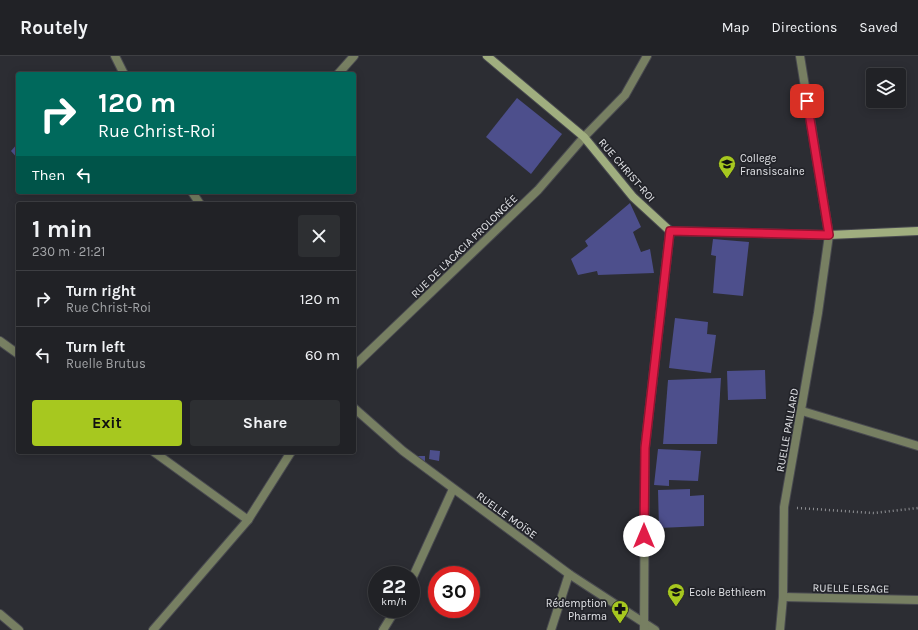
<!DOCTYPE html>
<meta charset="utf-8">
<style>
:root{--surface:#212226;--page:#2d2f32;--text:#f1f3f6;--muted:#a2a4a7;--line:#3e3f43;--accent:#a7c81f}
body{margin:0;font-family:Karla,sans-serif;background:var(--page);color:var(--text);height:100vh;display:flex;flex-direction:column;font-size:15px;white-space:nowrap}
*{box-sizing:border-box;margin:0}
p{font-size:13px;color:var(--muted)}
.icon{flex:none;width:22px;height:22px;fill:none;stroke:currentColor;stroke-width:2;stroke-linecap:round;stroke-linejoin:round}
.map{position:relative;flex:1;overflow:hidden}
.panel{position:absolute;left:16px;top:146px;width:340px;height:252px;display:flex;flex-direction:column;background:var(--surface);border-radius:4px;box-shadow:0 2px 10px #0003,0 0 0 1px var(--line)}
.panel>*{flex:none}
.top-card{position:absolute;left:16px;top:16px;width:340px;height:122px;border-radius:4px;box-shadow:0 2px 10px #0003,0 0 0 1px var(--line);background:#00695c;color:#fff;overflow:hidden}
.buttons{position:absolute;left:866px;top:12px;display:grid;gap:8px}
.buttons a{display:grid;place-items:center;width:40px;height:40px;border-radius:4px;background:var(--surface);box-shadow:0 2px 10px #0003,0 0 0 1px var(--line);font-size:20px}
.speed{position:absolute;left:368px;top:510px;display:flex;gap:8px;font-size:20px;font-weight:700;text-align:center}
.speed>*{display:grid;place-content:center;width:52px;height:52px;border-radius:50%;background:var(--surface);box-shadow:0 2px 10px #0003,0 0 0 1px var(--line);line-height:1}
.speed small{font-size:10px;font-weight:400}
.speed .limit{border:6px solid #d22;background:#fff;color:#111}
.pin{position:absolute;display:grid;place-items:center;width:34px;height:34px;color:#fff;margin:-17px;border-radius:8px;box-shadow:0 2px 6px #0006}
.me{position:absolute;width:44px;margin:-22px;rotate:0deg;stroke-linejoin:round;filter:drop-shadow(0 0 3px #0008)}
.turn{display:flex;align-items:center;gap:14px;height:84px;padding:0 16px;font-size:18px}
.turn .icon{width:52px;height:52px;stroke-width:2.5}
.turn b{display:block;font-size:28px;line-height:34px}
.then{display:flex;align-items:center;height:38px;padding:0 16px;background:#0003;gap:8px;font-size:15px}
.round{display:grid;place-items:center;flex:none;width:42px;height:42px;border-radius:4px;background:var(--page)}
.overview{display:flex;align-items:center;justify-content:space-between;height:68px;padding:0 16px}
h1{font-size:24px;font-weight:700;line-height:30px}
.cta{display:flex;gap:8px;margin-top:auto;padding:8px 16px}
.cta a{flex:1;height:46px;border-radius:4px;background:var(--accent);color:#111;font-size:16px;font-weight:700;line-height:46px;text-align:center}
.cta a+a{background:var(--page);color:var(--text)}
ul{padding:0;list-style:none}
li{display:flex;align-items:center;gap:12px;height:56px;padding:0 16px;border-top:1px solid var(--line)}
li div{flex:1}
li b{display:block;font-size:15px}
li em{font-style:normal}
header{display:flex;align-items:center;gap:24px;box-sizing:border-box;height:56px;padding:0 20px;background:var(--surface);border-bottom:1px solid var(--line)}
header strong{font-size:19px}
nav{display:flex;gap:22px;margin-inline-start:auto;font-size:14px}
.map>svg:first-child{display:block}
</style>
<header>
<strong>Routely</strong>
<nav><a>Map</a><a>Directions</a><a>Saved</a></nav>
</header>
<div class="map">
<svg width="918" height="574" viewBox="0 0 918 574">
<rect width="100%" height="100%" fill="#2c2d33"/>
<g fill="#4d4f8c">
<polygon points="517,42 562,78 531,118 486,81"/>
<polygon points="18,87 18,103 11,95"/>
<polygon points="630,147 641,171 633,176 641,196 650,193 654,217 598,219 597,215 578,219 571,203 588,190 585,185"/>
<polygon points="713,183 749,186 743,240 713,237 716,200 711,199"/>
<polygon points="675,262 708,266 707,278 716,279 711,317 669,312"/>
<polygon points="765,314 766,343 728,344 727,315"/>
<polygon points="721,322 717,388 663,388 668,324"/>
<polygon points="658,393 701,395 698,425 669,424 669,430 654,429"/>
<polygon points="430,394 440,395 439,405 429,403"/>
<polygon points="418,400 425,400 425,408 418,407"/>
<polygon points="690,433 690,440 704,439 704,470 659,472 658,434"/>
</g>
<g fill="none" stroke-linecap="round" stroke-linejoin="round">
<defs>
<g id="lane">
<polyline points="802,355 918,390"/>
<polyline points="411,525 453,433"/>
<polyline points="383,574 396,553"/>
</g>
<g id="street">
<polyline points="115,0 124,18"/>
<polyline points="338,18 354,0"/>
<polyline points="192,136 200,148"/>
<polyline points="0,285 18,298"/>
<polyline points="354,310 538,134 584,81 625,39 647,0"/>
<polyline points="354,352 403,395 569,518 655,574"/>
<polyline points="154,396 248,464"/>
<polyline points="783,541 918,544"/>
<polyline points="0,558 19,574"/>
<polyline points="153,574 248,464 291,396"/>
<polyline points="551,574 569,518"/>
<polyline points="644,574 645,392 670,175"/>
<polyline points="780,574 783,541 784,451 818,257 829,179 800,0"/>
</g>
<polyline id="secondary" points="487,0 584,81 633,141 670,175 829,179 918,175"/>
</defs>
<use href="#lane" stroke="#494a50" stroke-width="10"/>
<use href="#street" stroke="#494a50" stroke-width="10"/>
<use href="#secondary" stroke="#494a50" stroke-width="10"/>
<polyline stroke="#8f9094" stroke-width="2.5" stroke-dasharray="1 3" stroke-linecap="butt" points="797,452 874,457 918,452"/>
<use href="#lane" stroke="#777f62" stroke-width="8"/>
<use href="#street" stroke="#777f62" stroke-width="8"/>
<use href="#secondary" stroke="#a0ae7f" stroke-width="8"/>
</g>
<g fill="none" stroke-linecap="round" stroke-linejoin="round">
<defs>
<polyline id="route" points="644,480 645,392 670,175 829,179 807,45"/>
</defs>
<use href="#route" stroke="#92132f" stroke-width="10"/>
<use href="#route" stroke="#e11d48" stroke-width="7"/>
</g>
<defs>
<symbol id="school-pin" viewBox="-11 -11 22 30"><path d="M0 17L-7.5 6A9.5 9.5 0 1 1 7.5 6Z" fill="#a7c81f" stroke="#222329"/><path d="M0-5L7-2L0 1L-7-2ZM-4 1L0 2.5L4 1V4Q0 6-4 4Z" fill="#111"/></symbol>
<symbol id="pharmacy-pin" viewBox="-11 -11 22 30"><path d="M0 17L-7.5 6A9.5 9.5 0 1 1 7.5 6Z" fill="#a7c81f" stroke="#222329"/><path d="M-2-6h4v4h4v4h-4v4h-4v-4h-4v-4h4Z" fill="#111"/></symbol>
</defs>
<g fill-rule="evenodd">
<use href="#school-pin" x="717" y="98" width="20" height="27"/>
<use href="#school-pin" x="666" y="526" width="20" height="27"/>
<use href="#pharmacy-pin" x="610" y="543" width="20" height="27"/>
</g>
<g text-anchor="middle" stroke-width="3.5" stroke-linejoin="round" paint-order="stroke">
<g font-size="11" fill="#e3e4e8" stroke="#222329" text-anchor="start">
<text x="740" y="106">College<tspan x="740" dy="13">Fransiscaine</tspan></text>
<text x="689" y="540">Ecole Bethleem</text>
<text x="607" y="551" text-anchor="end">Rédemption<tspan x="607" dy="13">Pharma</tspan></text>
</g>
<g font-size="11" fill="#e3e4e8" stroke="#222329">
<text transform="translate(627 114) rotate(49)" y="4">RUE CHRIST-ROI</text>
<text transform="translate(464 190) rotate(-44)" y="4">RUE DE L'ACACIA PROLONGÉE</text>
<text transform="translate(787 374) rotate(-80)" y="4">RUELLE PAILLARD</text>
<text transform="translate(507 459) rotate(36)" y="4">RUELLE MOÏSE</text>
<text transform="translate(851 532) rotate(1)" y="4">RUELLE LESAGE</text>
</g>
</g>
</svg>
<div class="buttons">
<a><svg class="icon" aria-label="layers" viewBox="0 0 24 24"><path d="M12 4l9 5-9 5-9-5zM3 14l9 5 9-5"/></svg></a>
</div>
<div class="speed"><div>22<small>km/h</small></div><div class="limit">30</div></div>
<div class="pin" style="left:807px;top:45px;background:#d93025"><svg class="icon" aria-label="arrive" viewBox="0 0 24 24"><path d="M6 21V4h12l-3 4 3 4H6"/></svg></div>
<svg class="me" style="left:644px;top:480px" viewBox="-20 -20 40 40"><circle r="19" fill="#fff"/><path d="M0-13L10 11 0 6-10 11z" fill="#e11d48"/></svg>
<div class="top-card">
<div class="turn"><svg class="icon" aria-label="right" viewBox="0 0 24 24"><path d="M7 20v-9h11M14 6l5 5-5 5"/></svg><div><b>120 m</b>Rue Christ-Roi</div></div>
<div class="then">Then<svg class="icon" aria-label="left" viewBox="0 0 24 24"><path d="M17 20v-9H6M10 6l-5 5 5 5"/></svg></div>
</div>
<section class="panel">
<div class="overview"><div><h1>1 min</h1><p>230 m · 21:21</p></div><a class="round"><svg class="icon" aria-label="close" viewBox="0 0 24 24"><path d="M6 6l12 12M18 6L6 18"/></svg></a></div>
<ul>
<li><svg class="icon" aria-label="right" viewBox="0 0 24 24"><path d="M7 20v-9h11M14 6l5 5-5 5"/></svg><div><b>Turn right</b><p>Rue Christ-Roi</p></div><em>120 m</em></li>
<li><svg class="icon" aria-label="left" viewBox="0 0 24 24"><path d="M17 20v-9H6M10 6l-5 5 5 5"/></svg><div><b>Turn left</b><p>Ruelle Brutus</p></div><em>60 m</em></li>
</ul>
<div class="cta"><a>Exit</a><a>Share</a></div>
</section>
</div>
